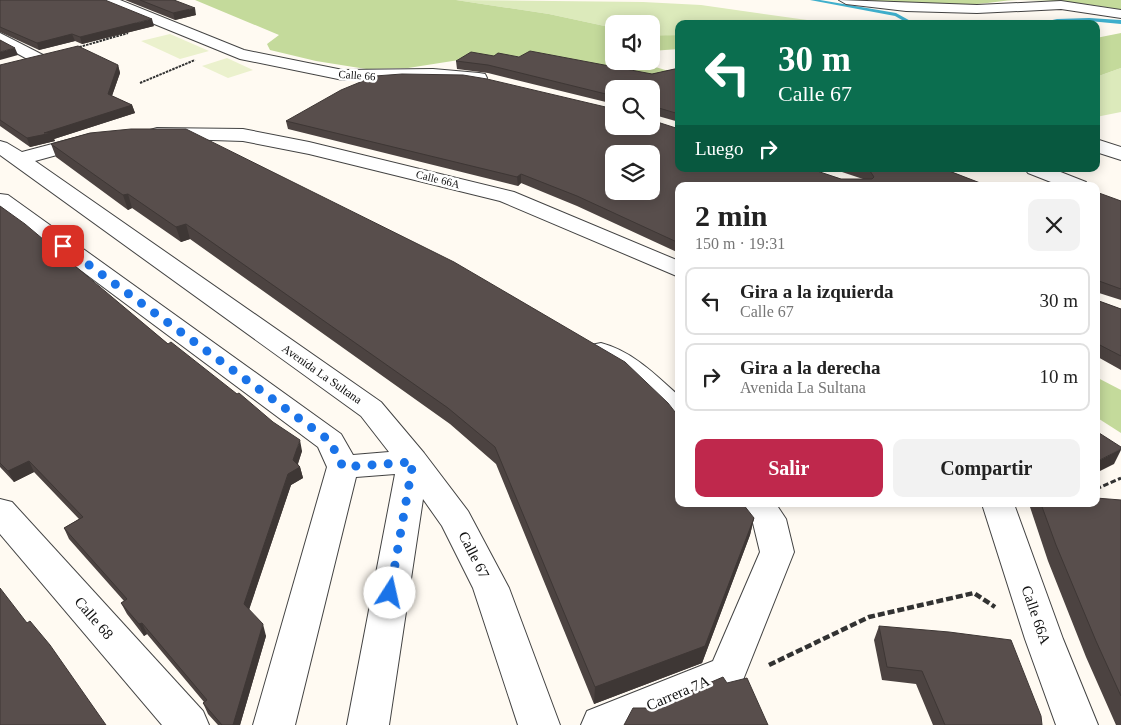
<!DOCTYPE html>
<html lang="es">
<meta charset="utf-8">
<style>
:root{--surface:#fff;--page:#f2f2f2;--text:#222;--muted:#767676;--line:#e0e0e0;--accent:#bf284c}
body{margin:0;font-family:"Times New Roman",serif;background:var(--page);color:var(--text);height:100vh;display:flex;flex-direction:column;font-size:19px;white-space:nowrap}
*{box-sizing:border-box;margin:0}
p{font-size:16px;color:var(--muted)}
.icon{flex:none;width:28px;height:28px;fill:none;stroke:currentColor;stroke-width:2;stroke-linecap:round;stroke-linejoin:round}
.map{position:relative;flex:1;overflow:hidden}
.drawer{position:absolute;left:675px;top:182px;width:425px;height:325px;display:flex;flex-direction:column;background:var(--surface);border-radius:10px;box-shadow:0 2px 12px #0003}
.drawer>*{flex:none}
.top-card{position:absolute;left:675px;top:20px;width:425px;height:152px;border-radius:10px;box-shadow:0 2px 12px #0003;background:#0b6e4f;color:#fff;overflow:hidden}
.tools{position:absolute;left:605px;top:15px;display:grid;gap:10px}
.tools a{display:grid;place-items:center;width:55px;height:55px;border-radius:10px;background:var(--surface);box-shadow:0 2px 12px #0003;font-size:25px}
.pin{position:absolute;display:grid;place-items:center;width:42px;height:42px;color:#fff;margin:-21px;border-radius:10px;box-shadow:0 2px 8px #0006}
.me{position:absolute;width:55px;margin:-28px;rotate:10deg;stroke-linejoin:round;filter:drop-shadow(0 0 4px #0008)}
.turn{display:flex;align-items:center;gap:18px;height:105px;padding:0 20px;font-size:22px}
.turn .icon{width:65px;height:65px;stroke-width:2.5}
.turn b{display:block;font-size:35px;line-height:42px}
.then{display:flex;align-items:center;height:48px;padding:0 20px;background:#0003;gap:10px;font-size:19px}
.round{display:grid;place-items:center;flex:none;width:52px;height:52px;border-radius:10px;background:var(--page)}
.head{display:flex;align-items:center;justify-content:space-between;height:85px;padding:0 20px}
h1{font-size:30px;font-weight:700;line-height:38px}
.action{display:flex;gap:10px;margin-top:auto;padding:10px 20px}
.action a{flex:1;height:58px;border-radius:10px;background:var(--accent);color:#fff;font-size:20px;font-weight:700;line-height:58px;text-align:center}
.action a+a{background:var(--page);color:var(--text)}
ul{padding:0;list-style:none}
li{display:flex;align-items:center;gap:15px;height:68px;margin:0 10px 8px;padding:0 10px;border:2px solid var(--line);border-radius:10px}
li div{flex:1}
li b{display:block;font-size:19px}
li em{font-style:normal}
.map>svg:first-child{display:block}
</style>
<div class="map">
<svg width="1121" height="725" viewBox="0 0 1121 725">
<rect width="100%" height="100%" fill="#fffaf2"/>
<g fill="#dceabb">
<polygon points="456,0 643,2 701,5 807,20 796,24 679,24 679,35 652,37 651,24 614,24 614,28 549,14"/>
<polygon points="1121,68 1121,112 1096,117 1096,77"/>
</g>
<g fill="#c4da9b">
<polygon points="195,0 456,0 549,14 614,28 614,61 635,61 679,74 679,87 541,56 478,57 408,68 366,69 316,61 270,50 267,44 279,35"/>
<path d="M867 0H1121V10C1087 3 1053 0 1019 0 1005 0 991 3 977 4 940 7 903 5 867 0Z"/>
<polygon points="1121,33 1121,68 1096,77 1096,38"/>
<polygon points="679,35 679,49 651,51 651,36"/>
<polygon points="1096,377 1121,390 1121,433 1096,417"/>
</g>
<g fill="#ebf1cd">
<polygon points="170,34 209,51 180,59 141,41"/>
<polygon points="227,58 253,70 228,78 202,66"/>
</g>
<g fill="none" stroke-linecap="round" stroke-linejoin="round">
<g fill="#3fafcc" fill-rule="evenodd">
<polygon points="810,0 820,0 896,13 916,24 909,24 895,16"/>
<polygon points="1089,18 1121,20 1121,24 1089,21 1034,24 1057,19"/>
</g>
<defs>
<g id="minor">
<polygon points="101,0 120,0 244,50 308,63 343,70 433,69 479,73 485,74 487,78 485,82 479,83 433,79 343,80 240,59 103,3"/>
<polygon points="839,0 977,5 1061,1 1121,10 1121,18 1061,9 977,13 906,11 846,4"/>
<polygon points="0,33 43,55 45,58 43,61 31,61 0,44"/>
<polygon points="157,128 243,129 309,142 514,192 679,261 679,277 500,201 309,154 243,141 150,138 148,134 150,130"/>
<polygon points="90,134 97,136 99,140 97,144 35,161 381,402 424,453 468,511 509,588 560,725 518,725 473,588 442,526 423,499 389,725 347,725 395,474 356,477 295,725 253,725 327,467 318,447 0,210 0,194 8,195 341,434 353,455 389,452 361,416 0,155 0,141 7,143 22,152"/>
<polygon points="1096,139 1121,147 1121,160 1096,152"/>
<polygon points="1025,169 1053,169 1086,182 1089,186 1061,186 1028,173"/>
<path d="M601 343C632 351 656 375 679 396V422C657 416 643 391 625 377 613 368 596 364 587 351L591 345Z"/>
<polygon points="0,499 12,502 203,711 209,725 162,725 0,534"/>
<polygon points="741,504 776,504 786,519 794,552 741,685 648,725 581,725 587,711 713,661 760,552 753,523"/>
<polygon points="982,504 1014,504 1063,639 1098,725 1056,725 1025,639"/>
</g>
</defs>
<use href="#minor" stroke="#434343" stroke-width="2"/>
<g stroke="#323232" stroke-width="2" stroke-dasharray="2.5 1" stroke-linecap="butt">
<polyline points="76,48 128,33"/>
<polyline points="140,83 195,60"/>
</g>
<polyline stroke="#323232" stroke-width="3" stroke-dasharray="5.5 2.5" stroke-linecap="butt" points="1096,489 1121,478"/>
<polyline stroke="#323232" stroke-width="4.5" stroke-dasharray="7 3" stroke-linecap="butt" points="769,665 869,617 974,593 995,607"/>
<use href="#minor" fill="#fff" fill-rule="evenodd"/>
</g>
<g fill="#4c4341">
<polygon points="0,0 154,26 82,44 75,41 39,50 0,32"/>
<polygon points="125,0 174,0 196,15 175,20"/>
<polygon points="494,56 519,57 652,74 679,68 679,122 651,114 651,89 614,89 614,104 488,73 457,69 456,61"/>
<polygon points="0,65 118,65 120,73 112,96 132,105 135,113 54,139 55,141 30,147 0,126"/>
<polygon points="286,121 679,129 841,179 863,179 833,169 944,169 980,183 679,186 679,253 577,206 521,183 518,186 288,129"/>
<polygon points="51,144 754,518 750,535 702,663 594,704 496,464 450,424 190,239 181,242 132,208 128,210 56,157"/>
<polygon points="1096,195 1121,201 1121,300 1099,293 1099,301 1121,309 1121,370 1096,356"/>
<polygon points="0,206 168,344 302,451 298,464 300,467 303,478 291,485 249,610 266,636 240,725 218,725 208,714 203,703 204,702 147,634 144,636 127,614 121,603 124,601 69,539 64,528 79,519 34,472 14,482 0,467"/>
<polygon points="1121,500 1121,725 1116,725 1086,657 1048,561 1029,504 1096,504"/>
<polygon points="879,626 1042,725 933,725 916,684 882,680 874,640"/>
</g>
<g fill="#3e3735">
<polygon points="195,8 196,15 175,20 173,13"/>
<polygon points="152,19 154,26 82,44 80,37"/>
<polygon points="72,34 75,41 39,50 37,43"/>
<polygon points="15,48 18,55 0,60 0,52"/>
<polygon points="118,65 120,73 110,101 108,94"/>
<polygon points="132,105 135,113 54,139 55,141 30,147 27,138"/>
<polygon points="521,174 521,183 518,186 517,177"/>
<polygon points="128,194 132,208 128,210 123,195"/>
<polygon points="186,224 190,239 181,242 176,227"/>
<polygon points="300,440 302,451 296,469 300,467 303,478 291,485 247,615 244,604"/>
<polygon points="1121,449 1121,450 1114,464 1096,473 1096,462"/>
<polygon points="29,461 34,472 14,482 8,471"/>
<polygon points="754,518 750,535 702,663 594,704 595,687"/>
<polygon points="142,623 147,634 144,636 139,624"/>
<polygon points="263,624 266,636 240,725 233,725"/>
</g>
<g fill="#584e4c" stroke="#3e3735" fill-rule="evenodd">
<polygon points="0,0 105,0 152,19 80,37 72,34 37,43 0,27"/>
<polygon points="140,0 174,0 195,8 173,13"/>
<polygon points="0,40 15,48 0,52"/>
<polygon points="78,46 118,65 108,94 132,105 44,133 52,133 27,138 0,120 0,65"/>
<polygon points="530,51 652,74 679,68 679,114 652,106 651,106 651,89 614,89 614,96 488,65 456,61 471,52 494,56 498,53 519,57"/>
<path d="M402 74 463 75 487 79 614 109V126H651V120L679 129V169H811L841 179H872L874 177 870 171 862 169H944L988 186H679V243L577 196 521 174 517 177 286 121 341 90 375 76ZM614 154H651V191H614Z"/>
<polygon points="131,129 186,129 454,262 625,362 668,403 679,417 679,504 743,504 754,518 705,646 595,687 495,447 448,408 186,224 176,227 128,194 123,195 51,144 90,133"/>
<polygon points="1099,193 1121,201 1121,289 1099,281 1099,301 1121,309 1121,356 1096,343 1096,195"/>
<polygon points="0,206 25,224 168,344 171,342 237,394 239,393 273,422 300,440 293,460 300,467 288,474 244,604 263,624 233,725 222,725 203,703 207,700 142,623 139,624 121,603 127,599 64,528 83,517 29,461 8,471 0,463"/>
<polygon points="1096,431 1121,447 1121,449 1096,462"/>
<polygon points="1096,498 1121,500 1121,696 1096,641 1056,545 1041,504 1096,504"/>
<polygon points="0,588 27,623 30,621 50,645 106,725 0,725"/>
<polygon points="879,626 949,632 1011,640 1041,716 1042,725 945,725 922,671 887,667"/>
<polygon points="723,677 727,683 747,678 768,725 624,725 633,708 651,708"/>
</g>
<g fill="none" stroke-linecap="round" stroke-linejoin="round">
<polyline stroke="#1a73e8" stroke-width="9" stroke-dasharray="0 16.2" points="63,246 330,441 343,467 413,462 390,593"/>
</g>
<g text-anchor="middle" stroke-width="5" stroke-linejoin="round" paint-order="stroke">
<g font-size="11" fill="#101010" stroke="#fff">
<text transform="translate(357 75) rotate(4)" y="4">Calle 66</text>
<text transform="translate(438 179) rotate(14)" y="4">Calle 66A</text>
</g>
<g font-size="12" fill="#101010" stroke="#fff">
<text transform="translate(322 374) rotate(35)" y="4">Avenida La Sultana</text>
</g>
<g font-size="15" fill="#101010" stroke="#fff">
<text transform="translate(474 555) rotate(63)" y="5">Calle 67</text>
<text transform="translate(1036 615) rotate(71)" y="5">Calle 66A</text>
<text transform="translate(94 618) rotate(49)" y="5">Calle 68</text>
<text transform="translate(678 693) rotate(-23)" y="5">Carrera 7A</text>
</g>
</g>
</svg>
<div class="tools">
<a><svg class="icon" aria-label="sound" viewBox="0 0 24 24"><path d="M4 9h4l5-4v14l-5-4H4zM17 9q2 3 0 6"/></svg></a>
<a><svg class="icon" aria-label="search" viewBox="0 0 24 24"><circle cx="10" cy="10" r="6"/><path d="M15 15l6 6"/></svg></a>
<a><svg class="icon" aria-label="layers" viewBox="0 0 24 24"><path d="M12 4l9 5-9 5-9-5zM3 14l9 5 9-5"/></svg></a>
</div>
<div class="pin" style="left:63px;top:246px;background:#d93025"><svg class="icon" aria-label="arrive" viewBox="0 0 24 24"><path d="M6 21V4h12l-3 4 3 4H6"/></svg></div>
<svg class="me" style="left:390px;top:593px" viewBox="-20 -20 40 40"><circle r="19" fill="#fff"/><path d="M0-13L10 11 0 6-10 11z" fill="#1a73e8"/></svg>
<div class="top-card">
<div class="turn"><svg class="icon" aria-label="left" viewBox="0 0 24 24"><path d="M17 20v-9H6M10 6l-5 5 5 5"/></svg><div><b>30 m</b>Calle 67</div></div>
<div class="then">Luego<svg class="icon" aria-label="right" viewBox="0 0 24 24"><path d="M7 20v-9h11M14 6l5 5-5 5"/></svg></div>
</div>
<section class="drawer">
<div class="head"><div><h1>2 min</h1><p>150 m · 19:31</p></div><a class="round"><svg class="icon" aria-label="close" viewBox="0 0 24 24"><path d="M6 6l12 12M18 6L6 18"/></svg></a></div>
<ul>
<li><svg class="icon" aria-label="left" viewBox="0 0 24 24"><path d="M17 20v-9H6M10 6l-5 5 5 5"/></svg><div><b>Gira a la izquierda</b><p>Calle 67</p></div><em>30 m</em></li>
<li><svg class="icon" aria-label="right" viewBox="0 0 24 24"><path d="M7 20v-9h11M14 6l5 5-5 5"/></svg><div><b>Gira a la derecha</b><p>Avenida La Sultana</p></div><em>10 m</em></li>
</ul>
<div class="action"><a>Salir</a><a>Compartir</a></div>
</section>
</div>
